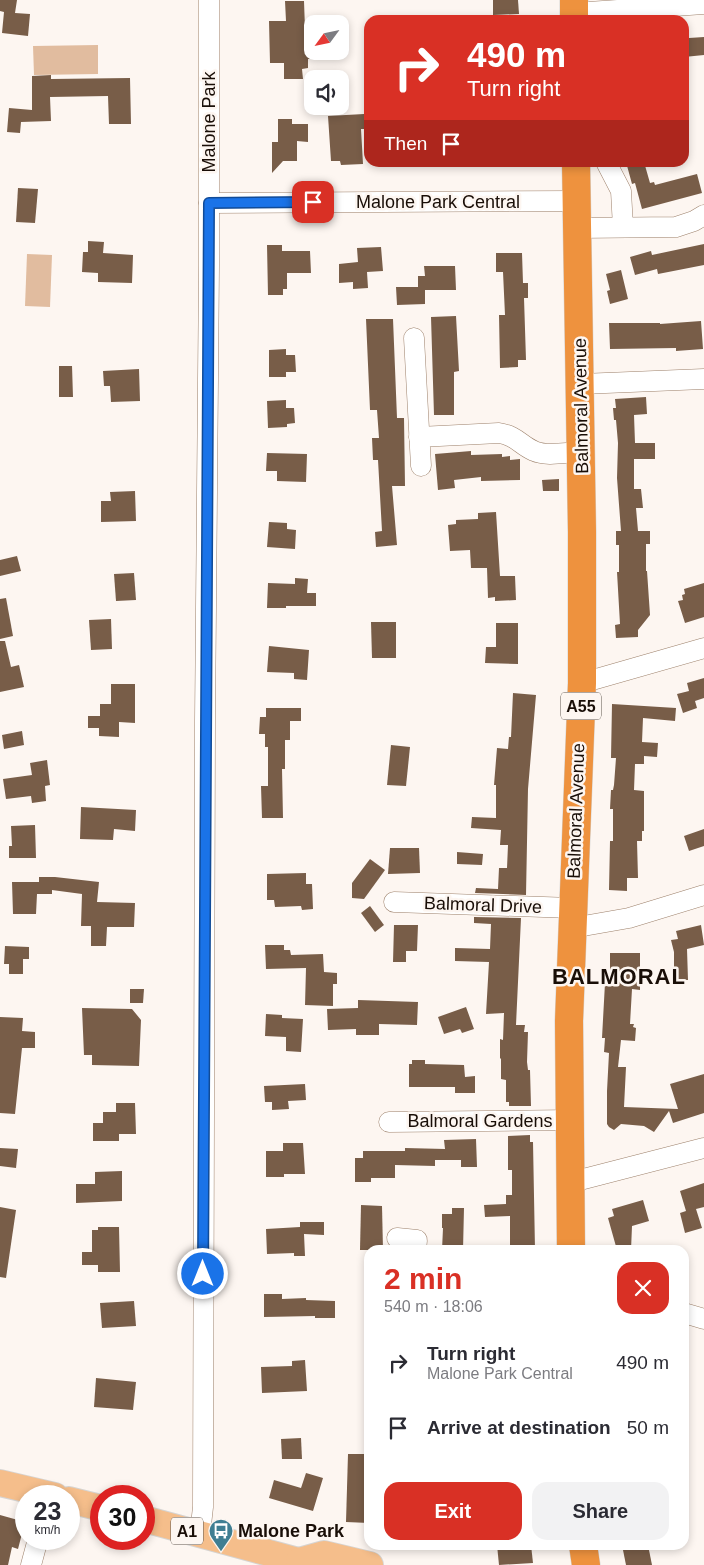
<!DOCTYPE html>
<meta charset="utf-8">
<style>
:root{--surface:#fff;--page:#f2f2f3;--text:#2b2b33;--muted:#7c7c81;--accent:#d93025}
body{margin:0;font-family:Arial,sans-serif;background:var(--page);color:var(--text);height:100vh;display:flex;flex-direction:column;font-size:19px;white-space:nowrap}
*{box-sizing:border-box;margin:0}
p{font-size:16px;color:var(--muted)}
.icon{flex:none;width:28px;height:28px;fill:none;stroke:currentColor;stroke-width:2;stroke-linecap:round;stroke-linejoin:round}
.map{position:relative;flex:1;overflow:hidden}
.side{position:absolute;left:364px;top:1245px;width:325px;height:305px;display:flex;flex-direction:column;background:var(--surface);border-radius:15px;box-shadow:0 2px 8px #0003}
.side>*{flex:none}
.top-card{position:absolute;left:364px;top:15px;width:325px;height:152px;border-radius:15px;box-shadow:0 2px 8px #0003;background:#d93025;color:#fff;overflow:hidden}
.needle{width:32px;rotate:237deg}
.controls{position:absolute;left:304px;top:15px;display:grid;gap:10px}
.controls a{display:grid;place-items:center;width:45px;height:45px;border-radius:10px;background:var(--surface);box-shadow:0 2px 8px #0003;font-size:25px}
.speed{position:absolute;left:15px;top:1485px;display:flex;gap:10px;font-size:25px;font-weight:700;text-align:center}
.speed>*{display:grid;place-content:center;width:65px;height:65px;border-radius:50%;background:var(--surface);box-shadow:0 2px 8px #0003;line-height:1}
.speed small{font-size:12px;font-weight:400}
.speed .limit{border:8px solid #d22;background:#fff;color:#111}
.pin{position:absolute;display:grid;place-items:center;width:42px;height:42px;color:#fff;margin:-21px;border-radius:10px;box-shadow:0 2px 8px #0006}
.me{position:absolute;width:55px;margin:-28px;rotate:0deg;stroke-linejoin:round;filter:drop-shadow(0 0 4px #0008)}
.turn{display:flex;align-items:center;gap:18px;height:105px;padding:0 20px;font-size:22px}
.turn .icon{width:65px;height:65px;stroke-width:2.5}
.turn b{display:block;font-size:35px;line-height:42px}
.then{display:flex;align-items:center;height:48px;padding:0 20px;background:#0003;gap:10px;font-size:19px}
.round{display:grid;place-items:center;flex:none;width:52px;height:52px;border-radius:15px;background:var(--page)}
.headline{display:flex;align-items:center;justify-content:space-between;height:85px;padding:0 20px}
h1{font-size:30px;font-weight:600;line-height:38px;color:var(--accent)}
.primary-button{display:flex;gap:10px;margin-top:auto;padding:10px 20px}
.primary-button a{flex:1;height:58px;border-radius:15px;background:var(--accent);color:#fff;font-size:20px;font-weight:600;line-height:58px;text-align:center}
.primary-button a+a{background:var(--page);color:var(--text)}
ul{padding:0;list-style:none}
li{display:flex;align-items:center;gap:15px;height:65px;padding:0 20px}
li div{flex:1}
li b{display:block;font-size:19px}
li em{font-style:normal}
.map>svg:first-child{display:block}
</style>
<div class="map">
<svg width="704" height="1565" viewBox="0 0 704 1565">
<rect width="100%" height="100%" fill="#fdf6f1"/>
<g fill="#e1bc9f">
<polygon points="98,45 98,74 34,75 33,46"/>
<polygon points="27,254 52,255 50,307 25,306"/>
</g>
<g fill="#785d48">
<polygon points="0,0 17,0 15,13 30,14 28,36 2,33 4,12 0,11"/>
<polygon points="493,0 518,0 519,14 493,15"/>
<polygon points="285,1 304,1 305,29 309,29 310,59 308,59 308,68 302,69 303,79 284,79 284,63 270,63 269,21 286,21"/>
<polygon points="704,37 704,55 684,57 684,41 689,41 689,38"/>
<polygon points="51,75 51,79 130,78 131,124 109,124 108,96 50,97 51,121 21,122 20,133 7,132 9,108 32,110 32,76"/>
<polygon points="364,114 365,129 361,129 363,164 341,165 340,161 331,161 328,116"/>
<polygon points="278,119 292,119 292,124 308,124 308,142 297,141 297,161 283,161 272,173 272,142 278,142"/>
<polygon points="626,162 644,162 650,183 654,182 655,185 697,174 702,193 642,209 635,183 632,184"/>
<polygon points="18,188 38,189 35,223 16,222"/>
<polygon points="88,241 104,242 103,253 133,255 132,283 98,282 98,273 82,272 83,252 88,252"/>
<polygon points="704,244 704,265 658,274 657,269 635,275 630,257 651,251 652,255"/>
<polygon points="267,245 282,245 282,251 310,251 311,273 287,273 287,289 283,289 283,295 268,295"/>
<polygon points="381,247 383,271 367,272 368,288 353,289 353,282 339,283 339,264 358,262 357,248"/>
<polygon points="496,253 522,253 523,283 528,283 528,298 524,298 526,360 518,360 518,367 500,368 499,315 505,315 503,272 496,272"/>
<polygon points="424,266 455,266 456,290 425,290 425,304 397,305 396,287 418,287 418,276 425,276"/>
<polygon points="621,270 628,299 610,304 607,291 610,290 606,274"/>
<polygon points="456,316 459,371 454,372 454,415 434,415 431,317"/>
<polygon points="366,319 393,319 397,418 404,418 405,486 392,486 397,545 376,547 375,532 382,531 378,460 373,460 372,438 379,438 377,410 370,410"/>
<polygon points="701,321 703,349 676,351 676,348 610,349 609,323 660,323 660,324"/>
<polygon points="286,349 286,355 295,355 296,372 286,372 286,377 269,377 269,350"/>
<polygon points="59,366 72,366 73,397 59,397"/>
<polygon points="139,369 140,401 111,402 110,386 104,386 103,371"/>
<polygon points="646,397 647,414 634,415 635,443 655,443 655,459 634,459 634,489 641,489 643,508 636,508 638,531 650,531 650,544 646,544 646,571 647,571 650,615 638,630 638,637 616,638 615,625 620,624 617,572 619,572 619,545 616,545 616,531 621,531 617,478 618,443 616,420 614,420 613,408 616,408 615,399"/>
<polygon points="286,400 286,408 294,408 295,423 287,424 287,427 268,428 267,401"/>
<polygon points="471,451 471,455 502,454 502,457 510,456 510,460 520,459 520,480 481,481 481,477 454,480 455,488 438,490 435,454"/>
<polygon points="267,453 307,454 306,482 277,481 277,471 266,471"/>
<polygon points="559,479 559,491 543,491 542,480"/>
<polygon points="135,491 136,521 101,522 101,501 111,501 110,492"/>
<polygon points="496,512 500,576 515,576 516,600 495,601 495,597 488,598 487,568 471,568 470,550 450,551 448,525 456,524 456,520 478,519 478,513"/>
<polygon points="269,522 287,523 287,529 296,530 295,549 267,547"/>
<polygon points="17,556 21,571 0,576 0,560"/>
<polygon points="134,573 136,600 116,601 114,574"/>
<polygon points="295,578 308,579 307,593 316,593 316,606 286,606 286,608 267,608 268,583 295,584"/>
<polygon points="704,583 704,617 685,623 678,601 683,600 682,595 685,594 684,589"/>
<polygon points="6,598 13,636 0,639 0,599"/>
<polygon points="111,619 112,649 91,650 89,620"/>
<polygon points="371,622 396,622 396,658 372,658"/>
<polygon points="496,623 518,623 518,664 485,663 486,647 496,647"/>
<polygon points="0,641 5,641 11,667 19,665 24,687 0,692"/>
<polygon points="269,646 309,650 307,680 294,679 294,673 267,672"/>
<polygon points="704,678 704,698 695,701 697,708 683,713 677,694 689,691 687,683"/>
<polygon points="111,684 135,684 135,723 119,722 119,737 99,736 99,728 88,728 88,716 100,716 100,704 111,704"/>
<polygon points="513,693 536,695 528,789 526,895 475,893 476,888 498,889 499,868 507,868 508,845 500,845 501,830 471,828 472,817 496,818 496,785 494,785 497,748 508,749 509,737 511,737"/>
<polygon points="612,704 676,708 675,721 643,718 642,742 658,743 657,757 644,756 644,764 635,764 634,790 644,791 644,831 642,831 642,841 637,841 638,878 627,878 627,891 609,890 610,841 613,841 613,809 610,809 611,790 613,790 614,785 616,758 611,758"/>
<polygon points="266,708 301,708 301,721 290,721 290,740 285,740 285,769 282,769 283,818 262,818 261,786 268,786 268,747 265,747 265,734 259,734 260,717 266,717"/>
<polygon points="22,731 24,745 4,749 2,735"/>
<polygon points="391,745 410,747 406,786 387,785"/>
<polygon points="47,760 50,785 45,786 46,801 32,803 31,796 6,799 3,779 32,775 30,763"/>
<polygon points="81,807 136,810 135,831 114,829 113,840 80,839"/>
<polygon points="35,825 36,858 9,858 9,846 12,846 11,826"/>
<polygon points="704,829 704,846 689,851 684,836"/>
<polygon points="390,848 419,848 420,873 388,874"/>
<polygon points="457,852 483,854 482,865 457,864"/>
<polygon points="370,859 385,870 364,899 352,898 352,883"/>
<polygon points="306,873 306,884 312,884 313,909 302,910 301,906 275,907 274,900 267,900 267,874"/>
<polygon points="39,877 55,877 99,882 97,902 135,903 134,927 107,927 106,946 91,946 91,926 81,926 82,894 52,890 52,894 37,894 36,914 13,914 12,882 39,882"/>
<polygon points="370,906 384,925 375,932 361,913"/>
<polygon points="474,917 521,918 516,1025 525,1025 524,1032 528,1032 527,1062 528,1070 530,1070 531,1106 509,1106 509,1102 506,1102 506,1080 501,1079 501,1059 500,1058 500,1039 503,1040 504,1013 486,1014 489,962 455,961 455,948 490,949 491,924 474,923"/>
<polygon points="394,925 418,925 417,951 406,951 406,962 393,962"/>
<polygon points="701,925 704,945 687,949 688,980 674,980 674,952 671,940 678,939 676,931"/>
<polygon points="265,945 284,945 284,950 290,950 291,955 323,954 324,972 337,973 337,984 333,984 333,1006 305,1005 306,968 266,969"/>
<polygon points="5,946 29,947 29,959 23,959 23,974 9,974 9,964 4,964"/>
<polygon points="610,953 640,953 640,990 632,989 630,1024 634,1024 633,1027 636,1028 635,1041 621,1040 618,1067 626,1067 624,1107 678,1109 670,1084 704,1074 704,1113 673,1123 669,1111 654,1132 644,1126 621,1124 614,1130 609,1127 607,1124 607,1091 609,1053 604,1052 605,1038 602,1038 605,983 610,984"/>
<polygon points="130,989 144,989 143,1003 130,1003"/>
<polygon points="358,1000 418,1002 417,1025 379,1024 379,1035 356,1035 356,1029 328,1030 327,1009 358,1008"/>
<polygon points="466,1007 474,1029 462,1033 460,1029 444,1034 438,1017"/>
<polygon points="82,1008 132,1009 141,1020 139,1066 92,1065 92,1055 84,1055"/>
<polygon points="266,1014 282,1015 282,1018 303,1019 301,1052 286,1051 286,1037 265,1036"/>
<polygon points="0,1017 23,1018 22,1031 35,1032 35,1048 22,1048 15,1114 0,1113"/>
<polygon points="412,1060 425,1060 425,1064 464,1065 465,1077 475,1076 475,1093 455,1093 455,1087 409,1087 409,1064 412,1064"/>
<polygon points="305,1084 306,1100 288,1101 289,1109 272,1110 272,1102 265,1102 264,1086"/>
<polygon points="116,1103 135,1103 136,1134 119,1134 119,1141 93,1141 93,1123 103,1123 103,1112 116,1112"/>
<polygon points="530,1135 530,1142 533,1142 535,1250 510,1250 510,1216 485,1217 484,1205 506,1204 506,1195 512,1195 512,1170 508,1170 508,1136"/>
<polygon points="476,1139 477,1167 461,1167 461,1160 435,1160 435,1166 395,1165 395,1178 371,1178 371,1182 355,1182 355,1158 363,1158 363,1151 405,1151 405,1148 445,1149 444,1140"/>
<polygon points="283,1143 303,1143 305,1174 284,1174 284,1177 266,1177 266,1151 283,1151"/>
<polygon points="0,1148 18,1149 16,1168 0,1166"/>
<polygon points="122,1171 122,1201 76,1203 76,1184 95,1184 95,1172"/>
<polygon points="704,1183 704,1207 696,1209 702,1228 685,1233 680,1213 686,1211 680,1191"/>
<polygon points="643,1200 649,1221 632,1226 631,1250 617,1250 608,1218 614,1216 612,1209"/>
<polygon points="361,1205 382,1206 383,1250 360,1250"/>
<polygon points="0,1207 16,1210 6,1278 0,1277"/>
<polygon points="452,1208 464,1208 463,1250 442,1250 443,1228 442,1228 442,1214 452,1214"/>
<polygon points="300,1222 324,1222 324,1235 304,1234 305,1256 294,1256 294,1253 267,1254 266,1229 300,1227"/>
<polygon points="98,1227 119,1227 120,1272 98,1272 98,1265 82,1265 82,1252 92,1252 92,1230 98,1230"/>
<polygon points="264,1294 282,1294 282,1299 306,1298 306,1300 335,1301 335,1318 315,1318 315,1316 264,1317"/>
<polygon points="134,1301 136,1326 102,1328 100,1303"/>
<polygon points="305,1360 307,1391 262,1393 261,1367 292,1366 292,1361"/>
<polygon points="96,1378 136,1382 133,1410 94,1407"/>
<polygon points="301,1438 302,1459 282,1459 281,1439"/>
<polygon points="348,1454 369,1454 369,1523 346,1522"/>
<polygon points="306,1473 323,1478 313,1511 269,1498 274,1480 301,1488"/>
<polygon points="0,1515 25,1522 18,1549 12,1547 8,1565 0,1565"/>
<polygon points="497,1545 531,1545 533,1563 499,1565"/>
<polygon points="622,1545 648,1545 652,1565 626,1565"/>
</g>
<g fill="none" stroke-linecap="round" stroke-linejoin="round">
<defs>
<g id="minor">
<polyline points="574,13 704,4"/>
<polyline points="606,162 621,191 623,227"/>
<polyline points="209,203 577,201"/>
<polyline points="578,228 676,227 694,221 704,215"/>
<polyline points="414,338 421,466"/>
<polyline points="581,384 704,379"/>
<path d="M419 437 499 433C517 436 520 445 534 451 547 457 567 452 581 452"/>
<polyline points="582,683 704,648"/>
<polyline points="394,902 572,908"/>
<polyline points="572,928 629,918 704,895"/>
<polyline points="389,1122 571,1120"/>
<polyline points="572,1182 704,1148"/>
<polyline points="397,1238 417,1240 416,1250"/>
<polyline points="684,1313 704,1319"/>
<polyline points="200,1534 203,1507 205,721 209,266 209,0"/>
<polyline points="31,1565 38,1539"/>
</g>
<g id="major">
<polyline points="0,1483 55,1496"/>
<polyline points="69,1500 101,1508"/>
<polyline points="144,1519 313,1565"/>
<polyline points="299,1561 324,1554 370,1565"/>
</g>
<g id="highway">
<polyline points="574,0 574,20"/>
<polyline points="571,1250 569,1021 582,683 582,532 576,162"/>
<polyline points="583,1545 586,1565"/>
</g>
</defs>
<use href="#minor" stroke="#9d816b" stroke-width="21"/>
<use href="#major" stroke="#d6d4d2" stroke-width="28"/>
<use href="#highway" stroke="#d6d4d2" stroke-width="29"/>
<use href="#minor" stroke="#fff" stroke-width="20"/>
<use href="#major" stroke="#f5be8b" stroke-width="26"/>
<use href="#highway" stroke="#ee923e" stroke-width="28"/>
</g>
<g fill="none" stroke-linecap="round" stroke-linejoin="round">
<defs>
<polyline id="route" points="203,1274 209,203 313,202"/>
</defs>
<use href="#route" stroke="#114b97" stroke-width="12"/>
<use href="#route" stroke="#1a73e8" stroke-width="9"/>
</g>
<defs>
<symbol id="bus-pin" viewBox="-11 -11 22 30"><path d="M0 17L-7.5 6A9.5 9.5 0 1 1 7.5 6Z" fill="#3f7e92" stroke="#fdf6f1"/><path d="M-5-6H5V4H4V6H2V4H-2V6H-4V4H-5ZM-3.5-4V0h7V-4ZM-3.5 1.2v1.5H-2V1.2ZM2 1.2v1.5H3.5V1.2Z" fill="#fff"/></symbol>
</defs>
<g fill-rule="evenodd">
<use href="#bus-pin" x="207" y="1517" width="28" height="38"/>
</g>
<g text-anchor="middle" stroke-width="5" stroke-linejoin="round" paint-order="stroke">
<g fill="#fdf6f1" stroke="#5d544d" stroke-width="1">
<rect x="561" y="692.5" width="40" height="27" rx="4"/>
<rect x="171" y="1517.5" width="32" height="27" rx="4"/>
</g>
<g font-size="16" font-weight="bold" fill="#190e07">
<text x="581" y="712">A55</text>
<text x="187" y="1537">A1</text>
</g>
<g font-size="18" fill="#190e07" stroke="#fdf6f1">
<text transform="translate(209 122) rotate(-90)" y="6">Malone Park</text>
<text x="438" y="208">Malone Park Central</text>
<text transform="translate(581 406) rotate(-91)" y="6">Balmoral Avenue</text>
<text transform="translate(576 811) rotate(-88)" y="6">Balmoral Avenue</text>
<text transform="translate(483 905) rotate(2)" y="6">Balmoral Drive</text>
<text x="480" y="1127">Balmoral Gardens</text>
</g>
<g font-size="18" font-weight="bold" fill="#190e07" stroke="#fdf6f1" text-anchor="start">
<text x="238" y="1537">Malone Park</text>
</g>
<g font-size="22" font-weight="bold" letter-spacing="1" fill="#190e07" stroke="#fdf6f1">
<text x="619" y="984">BALMORAL</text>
</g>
</g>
</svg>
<div class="controls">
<a><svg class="needle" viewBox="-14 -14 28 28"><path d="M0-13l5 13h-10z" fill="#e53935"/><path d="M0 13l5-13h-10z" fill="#7c7c81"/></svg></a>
<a><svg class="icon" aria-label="sound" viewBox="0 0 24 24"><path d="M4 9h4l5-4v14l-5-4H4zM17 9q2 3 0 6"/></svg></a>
</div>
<div class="speed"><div>23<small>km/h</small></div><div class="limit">30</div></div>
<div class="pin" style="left:313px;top:202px;background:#d93025"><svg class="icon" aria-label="arrive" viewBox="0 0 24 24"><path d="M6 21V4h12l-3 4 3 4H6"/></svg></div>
<svg class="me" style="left:203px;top:1274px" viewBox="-20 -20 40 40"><circle r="17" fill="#1a73e8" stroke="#fff" stroke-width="3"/><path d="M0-11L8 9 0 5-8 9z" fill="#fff"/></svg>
<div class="top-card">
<div class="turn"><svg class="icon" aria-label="right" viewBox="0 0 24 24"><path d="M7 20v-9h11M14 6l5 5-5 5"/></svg><div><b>490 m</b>Turn right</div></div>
<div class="then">Then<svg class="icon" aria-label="arrive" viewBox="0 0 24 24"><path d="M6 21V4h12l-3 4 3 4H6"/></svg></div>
</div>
<section class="side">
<div class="headline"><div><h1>2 min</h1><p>540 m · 18:06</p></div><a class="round" style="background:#d93025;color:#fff"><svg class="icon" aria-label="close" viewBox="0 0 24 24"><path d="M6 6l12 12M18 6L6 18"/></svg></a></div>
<ul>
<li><svg class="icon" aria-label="right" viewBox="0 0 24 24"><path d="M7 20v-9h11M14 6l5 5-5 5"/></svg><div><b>Turn right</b><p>Malone Park Central</p></div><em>490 m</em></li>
<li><svg class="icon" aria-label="arrive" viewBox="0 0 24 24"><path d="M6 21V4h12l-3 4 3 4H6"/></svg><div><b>Arrive at destination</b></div><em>50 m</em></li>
</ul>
<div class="primary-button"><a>Exit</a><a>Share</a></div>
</section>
</div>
